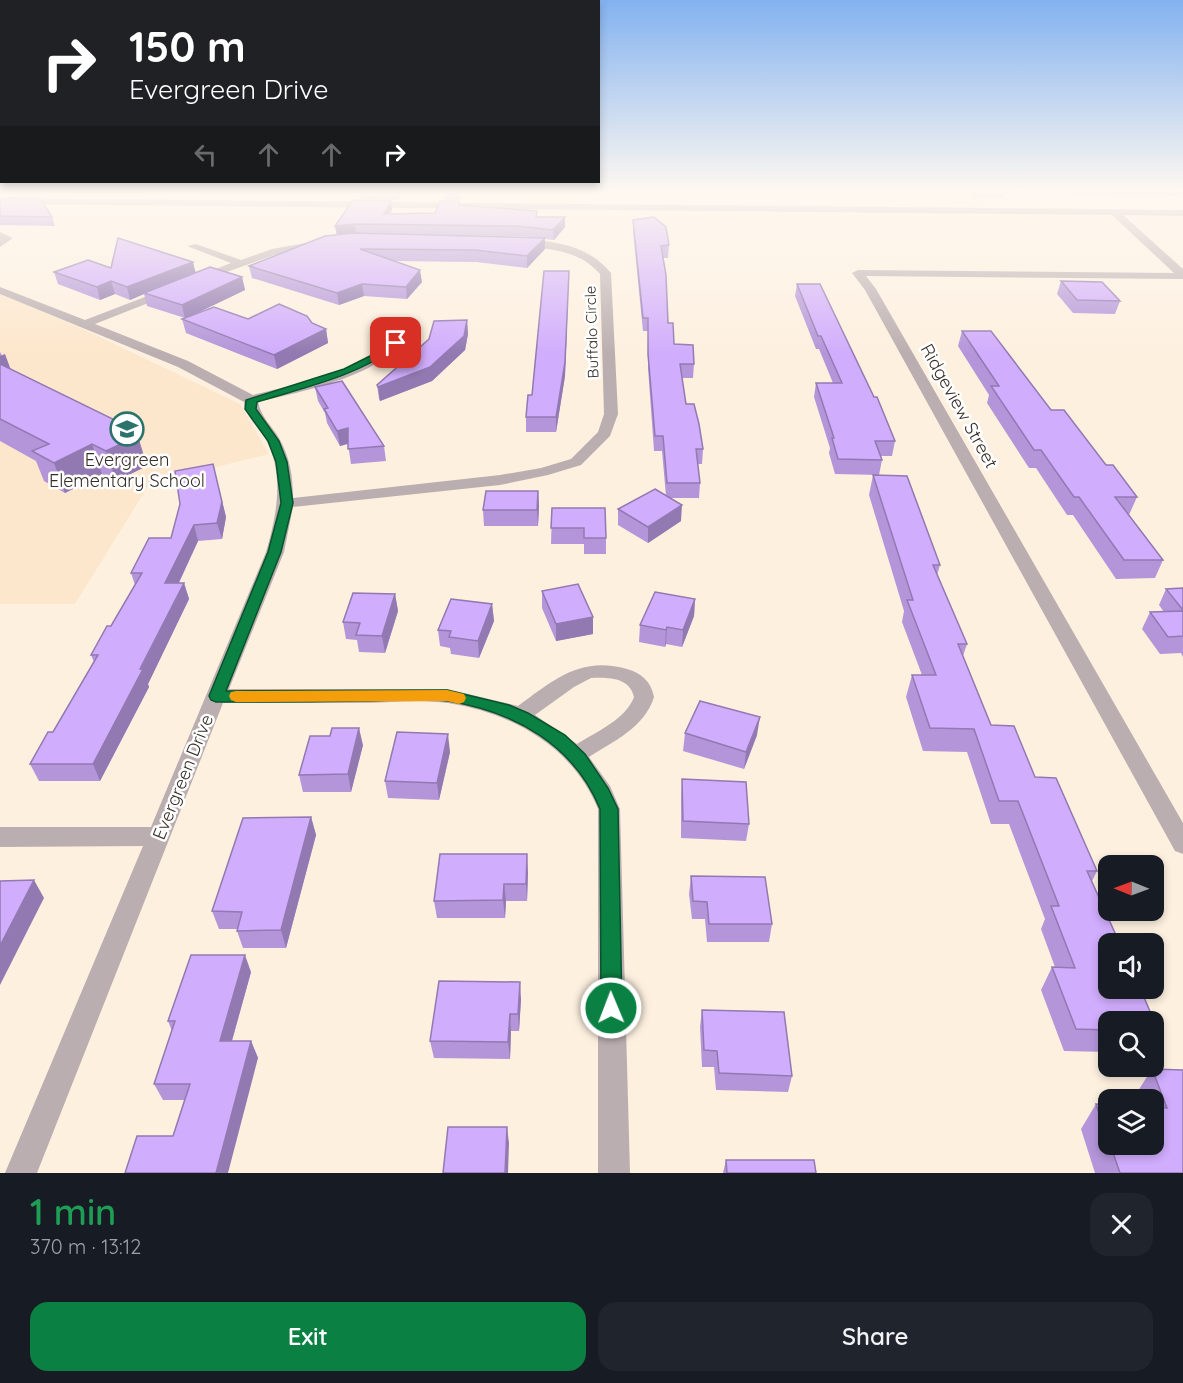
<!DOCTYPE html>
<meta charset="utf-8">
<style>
:root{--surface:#171b24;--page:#20242c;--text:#f1f3f6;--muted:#9ea1a6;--accent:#0b8043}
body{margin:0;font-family:Quicksand,sans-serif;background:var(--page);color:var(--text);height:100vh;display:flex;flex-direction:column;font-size:22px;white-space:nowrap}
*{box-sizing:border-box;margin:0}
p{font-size:20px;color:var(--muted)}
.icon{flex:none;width:33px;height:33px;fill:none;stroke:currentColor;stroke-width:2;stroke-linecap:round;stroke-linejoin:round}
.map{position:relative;height:1173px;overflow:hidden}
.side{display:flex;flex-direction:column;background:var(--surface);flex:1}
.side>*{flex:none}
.top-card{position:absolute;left:0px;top:0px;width:600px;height:183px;box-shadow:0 3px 9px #0003;background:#202124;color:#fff;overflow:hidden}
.needle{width:39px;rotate:271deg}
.controls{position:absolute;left:1098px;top:855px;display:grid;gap:12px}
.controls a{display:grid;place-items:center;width:66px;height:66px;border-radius:12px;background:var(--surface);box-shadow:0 3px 9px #0003;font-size:30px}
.pin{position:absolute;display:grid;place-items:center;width:51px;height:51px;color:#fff;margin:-26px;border-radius:12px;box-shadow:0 3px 9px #0006}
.me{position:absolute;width:66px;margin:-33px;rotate:359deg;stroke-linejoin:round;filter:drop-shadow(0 0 4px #0008)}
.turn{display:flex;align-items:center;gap:21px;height:126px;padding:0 30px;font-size:27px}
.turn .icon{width:78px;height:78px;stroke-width:2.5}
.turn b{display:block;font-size:42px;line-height:51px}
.lanes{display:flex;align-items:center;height:57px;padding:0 30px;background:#0003;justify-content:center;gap:30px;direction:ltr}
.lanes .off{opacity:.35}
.round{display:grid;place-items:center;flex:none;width:63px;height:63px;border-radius:18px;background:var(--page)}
.summary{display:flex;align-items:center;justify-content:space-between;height:102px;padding:0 30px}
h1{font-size:36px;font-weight:600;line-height:45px;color:#1e9e55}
.cta{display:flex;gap:12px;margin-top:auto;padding:12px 30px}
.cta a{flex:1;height:69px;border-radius:18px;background:var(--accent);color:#fff;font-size:24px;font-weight:600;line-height:69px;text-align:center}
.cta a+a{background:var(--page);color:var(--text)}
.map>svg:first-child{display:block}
</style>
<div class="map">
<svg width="1183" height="1173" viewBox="0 0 1183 1173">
<rect width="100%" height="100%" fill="#fdf0df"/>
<polygon fill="#fde7cc" points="0,294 81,328 240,404 269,454 150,483 75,604 0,604"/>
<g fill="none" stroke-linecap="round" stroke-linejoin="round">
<g fill="#bbaeb0" fill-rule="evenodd">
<polygon points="0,198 1183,210 1183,216 1123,215 1183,269 1183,279 866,276 876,289 1183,823 1183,854 1175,851 865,290 852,273 858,270 1174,273 1112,215 0,204"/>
<polygon points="0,232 13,238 0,247"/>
<polygon points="327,239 332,242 331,244 274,255 199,282 193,279 195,277 231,263 187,246 196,244 241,260 272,249"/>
<path d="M523 239C556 241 589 246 611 273L618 414 610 436 581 465 548 475 500 485 293 507 284 552 229 689H447L518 706C554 680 580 656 627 669 642 673 651 682 654 697 645 727 614 741 589 757L610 786 620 809 630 1173H598V809C573 747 512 713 448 703 419 699 386 703 356 703 312 703 268 703 223 703L37 1173H5L143 846 0 847V827H151L266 552C277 515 285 473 265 438 257 426 246 417 244 402L178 367 0 294V287L85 320 163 290H171V294L95 324 188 361 253 395C287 386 381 369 393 333L381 320 383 317H391L405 332C392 375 298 392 258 402 261 417 272 426 279 438 290 457 293 477 293 498L500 475 541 468 571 459 598 432 604 414 600 274C577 248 550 251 519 244L518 242ZM591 678C607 677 630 677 634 697 626 719 596 732 577 744L535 715 574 687Z"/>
</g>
</g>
<g fill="#b495da" fill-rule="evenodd">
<polygon points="360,190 403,190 398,200 361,199"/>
<polygon points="444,190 461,190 460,200 445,200"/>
<polygon points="833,190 851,190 850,193"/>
<polygon points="903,190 1183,190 1183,196 1037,194 1003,194 1002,198 972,197 969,193 905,193"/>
<polygon points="0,200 52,217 55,226 0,225"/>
<path d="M391 201 392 210 390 214 435 213 459 205 537 211V217L565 227 554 240 545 239V249L527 268 476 262 395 261 422 282 407 299 364 296 339 305 252 278 249 266 337 235 335 226ZM418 235 517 236 532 237Z"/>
<polygon points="633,220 669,245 668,258 663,258 668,323 674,344 694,364 693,378 682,378 686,404 703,449 702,464 698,464 700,483 699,498 671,498 681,521 648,543 618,525 618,509 666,496 662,451 654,451 648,368 648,331 643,331 633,232"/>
<polygon points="111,268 196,273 242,277 245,290 190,316 312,323 326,329 328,343 277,369 186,333 182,319 185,318 147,306 144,294 130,300 115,294 100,300 58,284 54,272"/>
<polygon points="569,271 565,376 556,432 526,432 526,417"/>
<polygon points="1061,281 1120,301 1115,314 1073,313 1057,294"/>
<polygon points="797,284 895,441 892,456 880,456 882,460 879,475 835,474 829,453 830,448 814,397 816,383 833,383 819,349 816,349 795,296"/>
<polygon points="467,320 468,334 465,350 432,381 380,401 379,399 377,385"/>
<polygon points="962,331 1051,410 1137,497 1129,515 1163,560 1155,578 1116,579 1073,515 1067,515 1036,468 1029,468 987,403 989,395 958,346"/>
<polygon points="0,352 10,369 121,428 147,466 116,481 102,474 65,493 44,481 36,461 0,441"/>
<polygon points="315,387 384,446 386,461 351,464 348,444 340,446 327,423 325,413 318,401"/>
<polygon points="213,464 226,517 222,539 198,541 179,583 184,583 189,599 148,684 149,687 100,781 39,781 30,764 53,732 94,662 91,655 111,626 135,585 131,573 171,538"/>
<polygon points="873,475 940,565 937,575 967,644 963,656 991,725 1035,777 1097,871 1092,881 1158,1030 1154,1037 1154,1022 1108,1022 1108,1052 1064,1051 1041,990 1052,967 1055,967 1041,929 1045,919 1009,824 991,824 967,752 923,751 906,697 912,675 922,675 902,622 904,611 869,495"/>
<polygon points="538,491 539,506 538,526 484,526 483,510"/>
<polygon points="552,508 606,538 606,554 584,554 584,544 551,544"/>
<polygon points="1183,588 1183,657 1181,653 1160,654 1142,629 1150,612 1164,612 1159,605 1166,589"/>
<polygon points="542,591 593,617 593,634 556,641 542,608"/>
<polygon points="395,594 398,611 385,653 359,652 357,640 346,639 343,622"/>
<polygon points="695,599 694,616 682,647 666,644 665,647 639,642 640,625"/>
<polygon points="492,604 494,621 479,658 451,654 450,648 440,646 438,630"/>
<polygon points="685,733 757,735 744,769 683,751"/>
<polygon points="363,745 351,792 303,792 299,775"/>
<polygon points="450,752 439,800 388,798 385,781"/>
<polygon points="682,779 749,824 746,841 681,838 681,797"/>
<polygon points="311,817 316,835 286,948 243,948 237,931 237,929 219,929 212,911"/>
<polygon points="528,872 527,901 506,901 505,918 437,918 434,901"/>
<polygon points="691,876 772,924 769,942 707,942 705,919 692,919 689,894"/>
<polygon points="251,972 232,1041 251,1041 258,1058 173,1136 184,1100 163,1100 154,1084 172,1031 168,1021"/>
<polygon points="521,999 519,1031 511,1031 510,1059 434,1058 430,1041"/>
<polygon points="702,1010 792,1076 788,1092 716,1090 714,1067 702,1067 700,1027"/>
<polygon points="1152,1069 1183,1070 1183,1173 1095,1173 1081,1129 1096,1104 1108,1105 1108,1144 1154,1144 1154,1100 1138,1100 1136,1094"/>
<polygon points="726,1160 816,1173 723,1173"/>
</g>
<g fill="#9279b1">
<polygon points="396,190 403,190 398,200"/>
<polygon points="391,201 392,210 385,224 384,214"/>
<polygon points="565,217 565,227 554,240 553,230"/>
<polygon points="355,224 356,234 337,236 335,226"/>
<polygon points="545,238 545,249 527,268 527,256"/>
<polygon points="193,262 196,274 144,293 144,294 130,300 127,287"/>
<polygon points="420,270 422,282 407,299 406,287"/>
<polygon points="569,271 565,376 556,432 556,417"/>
<polygon points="242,277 245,290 185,319 182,305"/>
<polygon points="111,281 115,294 100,300 97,287"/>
<polygon points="362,284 364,296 339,305 337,293"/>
<polygon points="467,320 468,334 465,350 432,381 380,401 378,387"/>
<polygon points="326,329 328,343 277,369 274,355"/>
<polygon points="5,354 15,381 0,384 0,356"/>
<polygon points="119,422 126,442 138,436 147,466 116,481 106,451 113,424"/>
<polygon points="348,428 350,443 340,446 337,431"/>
<polygon points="92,444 102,474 65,493 54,463"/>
<polygon points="213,464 226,517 222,539 217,523"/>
<polygon points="538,491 539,506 538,526 537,510"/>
<polygon points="682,505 681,521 648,543 648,527"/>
<polygon points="194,525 198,541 171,599 165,583"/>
<polygon points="184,583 189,599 148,684 149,687 100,781 93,764"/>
<polygon points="395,594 398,611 385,653 382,636"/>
<polygon points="695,599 694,616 682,647 683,630"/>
<polygon points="492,604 494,621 479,658 478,641"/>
<polygon points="593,617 593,634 556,641 556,624"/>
<polygon points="667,627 666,644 665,647 666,630"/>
<polygon points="760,717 757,735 744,769 746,752"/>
<polygon points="359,728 363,745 351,792 348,774"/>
<polygon points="448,734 450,752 439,800 437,783"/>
<polygon points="311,817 316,835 286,948 281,930"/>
<polygon points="527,854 528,872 527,901 526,884"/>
<polygon points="34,880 44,898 0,985 0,946"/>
<polygon points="504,884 506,901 505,918 503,900"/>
<polygon points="245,955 251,972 227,1058 220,1041"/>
<polygon points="520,982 521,999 519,1031 518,1014"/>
<polygon points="510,1014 511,1031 510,1059 508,1042"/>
<polygon points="251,1041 258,1058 228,1173 216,1173"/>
<polygon points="507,1127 509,1143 508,1173 505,1173"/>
</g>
<g fill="#d1adfd" stroke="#9279b1" stroke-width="1.5">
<polygon points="4,198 40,198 52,217 0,216 0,200"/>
<polygon points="353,200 391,201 384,214 435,213 440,201 459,201 459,205 537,211 536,217 565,217 553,230 517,226 355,224 335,226"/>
<polygon points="654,217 666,227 669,245 661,246 666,275 668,323 673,323 674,344 693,345 694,364 680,364 686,404 694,404 699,424 703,449 696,449 700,483 667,483 663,436 655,436 648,354 648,318 643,318 633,220"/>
<polygon points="354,233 545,238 527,256 475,250 360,249 420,270 406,287 362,284 337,293 249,266 325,236"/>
<polygon points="118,238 193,262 127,287 111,281 97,287 54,272 88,260 111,268"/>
<polygon points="210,267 242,277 182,305 144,293"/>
<polygon points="544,271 569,271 565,362 556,417 526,417 528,395 532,395"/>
<polygon points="1061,281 1102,282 1120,301 1077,300"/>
<polygon points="797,284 820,284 874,397 877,397 895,441 875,441 882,460 838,459 832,438 834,438 816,383 842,383 821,336 818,336"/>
<polygon points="279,304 307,316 312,323 326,329 274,355 182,319 214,307 248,319"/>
<polygon points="467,320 464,336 430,367 378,387 377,385 429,339 434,321"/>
<polygon points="962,331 991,331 1051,410 1064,410 1106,465 1113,465 1137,497 1115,497 1163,560 1124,560 1079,497 1074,497 1041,450 1034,450 991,386 999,386"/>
<polygon points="0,364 119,422 113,424 138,436 106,451 92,444 54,463 32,451 49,444 0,419"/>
<polygon points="342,381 384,446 348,449 348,428 337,431 324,409 328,408 315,387"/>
<polygon points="213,464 222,502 217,523 194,525 165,583 184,583 140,669 143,669 93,764 30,764 48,732 53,732 98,655 91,655 107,626 111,626 142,573 131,573 149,538 171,538 180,504 175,471"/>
<polygon points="873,475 907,476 940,565 933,565 967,644 958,644 991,725 1014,726 1035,777 1056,778 1097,871 1087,871 1120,944 1108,944 1108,988 1140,988 1158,1030 1154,1030 1154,1022 1108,1022 1108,1030 1076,1029 1052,967 1075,968 1051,906 1059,906 1018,801 999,801 974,729 930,728 912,675 936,675 907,600 913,600"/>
<polygon points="655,489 682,505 648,527 618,509"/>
<polygon points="486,491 538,491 537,510 483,510"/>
<polygon points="552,508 605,508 606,538 584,538 584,528 551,528"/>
<polygon points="578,584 593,617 556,624 542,591"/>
<polygon points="1183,588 1183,610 1166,589"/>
<polygon points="655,592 695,599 683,630 667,627 666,630 640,625"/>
<polygon points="353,593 395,594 382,636 356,635 360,623 343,622"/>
<polygon points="451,599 492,604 478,641 449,637 451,631 438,630"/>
<polygon points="1183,611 1183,636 1168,637 1150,612"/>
<polygon points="700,701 760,717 746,752 685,733"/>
<polygon points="332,728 359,728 348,774 299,775 310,736 330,736"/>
<polygon points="397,732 448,734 437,783 385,781"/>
<polygon points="682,779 746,782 749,824 683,821"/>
<polygon points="311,817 281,930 237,931 242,912 212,911 243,818"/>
<polygon points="440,854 527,854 526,884 504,884 503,900 434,901"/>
<polygon points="691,876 765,877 772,924 709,924 707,902 693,901"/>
<polygon points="34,880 0,946 0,881"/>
<polygon points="191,955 245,955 220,1041 251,1041 216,1173 125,1173 137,1136 173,1136 190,1084 154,1084 175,1021 168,1021"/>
<polygon points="439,981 520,982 518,1014 510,1014 508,1042 430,1041"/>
<polygon points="702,1010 784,1012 792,1076 719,1073 717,1051 704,1050"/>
<polygon points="1152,1069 1183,1070 1183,1173 1120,1173 1110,1144 1154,1144 1154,1107 1167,1108"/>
<polygon points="1096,1104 1108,1105 1108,1141"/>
<polygon points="448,1127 507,1127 505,1173 443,1173"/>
<polygon points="726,1160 814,1160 816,1173 727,1173"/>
</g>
<linearGradient id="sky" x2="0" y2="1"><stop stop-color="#83b2f0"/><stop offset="0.54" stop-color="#fef8f1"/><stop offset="1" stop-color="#fef8f1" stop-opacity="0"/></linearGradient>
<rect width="1183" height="354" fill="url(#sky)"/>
<path fill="#0b8043" stroke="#07532c" stroke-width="1.5" d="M396 340 401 343 399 345C358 376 306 387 257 402L256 409 279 441 287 462 293 503 281 552 226 691 447 690 509 705 528 713 565 735 585 754 608 788 618 809 622 1008 619 1015 611 1018 604 1015 601 1008 600 809C574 745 515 712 448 701 421 697 386 701 357 701 310 702 263 702 216 702L211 700 209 696 268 552 281 503 276 462 268 441 245 409 246 400 344 369 374 354Z"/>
<polygon fill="#f59e0b" points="447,690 464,694 466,698 464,702 459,704 447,701 236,702 231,700 229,696 231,692 236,691"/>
<defs>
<symbol id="school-ring" viewBox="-11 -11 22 22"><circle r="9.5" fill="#fff" stroke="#2b736c" stroke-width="1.5"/><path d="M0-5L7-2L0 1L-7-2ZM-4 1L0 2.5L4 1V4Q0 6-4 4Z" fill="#2b736c"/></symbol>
</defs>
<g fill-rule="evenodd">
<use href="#school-ring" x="108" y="410" width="38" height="38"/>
</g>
<g text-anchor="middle" stroke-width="5" stroke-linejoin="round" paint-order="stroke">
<g font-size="15" fill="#362f27" stroke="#fff">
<text transform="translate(592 332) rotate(-92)" y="5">Buffalo Circle</text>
</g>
<g font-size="18" fill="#362f27" stroke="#fff">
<text transform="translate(959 406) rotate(61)" y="6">Ridgeview Street</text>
<text transform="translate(183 777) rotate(-68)" y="6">Evergreen Drive</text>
</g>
<g font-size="18" fill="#362f27" stroke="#fff">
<text x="127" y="466">Evergreen<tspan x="127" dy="21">Elementary School</tspan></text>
</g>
</g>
</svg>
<div class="controls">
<a><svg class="needle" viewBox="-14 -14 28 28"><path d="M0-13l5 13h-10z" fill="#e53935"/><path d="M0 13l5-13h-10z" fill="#9ea1a6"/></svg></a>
<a><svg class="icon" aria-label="sound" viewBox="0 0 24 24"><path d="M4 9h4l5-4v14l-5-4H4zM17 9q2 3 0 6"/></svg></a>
<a><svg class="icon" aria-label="search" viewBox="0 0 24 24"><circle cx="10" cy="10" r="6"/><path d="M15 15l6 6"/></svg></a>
<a><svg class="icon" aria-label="layers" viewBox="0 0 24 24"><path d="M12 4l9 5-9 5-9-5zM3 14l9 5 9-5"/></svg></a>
</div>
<div class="pin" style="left:396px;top:343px;background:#d93025"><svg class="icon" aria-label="arrive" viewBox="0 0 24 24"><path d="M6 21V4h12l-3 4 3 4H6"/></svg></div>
<svg class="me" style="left:611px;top:1008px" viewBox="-20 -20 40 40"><circle r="17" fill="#0b8043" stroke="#fff" stroke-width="3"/><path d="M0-11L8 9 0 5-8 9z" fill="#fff"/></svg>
<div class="top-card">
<div class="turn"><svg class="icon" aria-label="right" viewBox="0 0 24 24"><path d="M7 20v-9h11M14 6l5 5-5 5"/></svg><div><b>150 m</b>Evergreen Drive</div></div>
<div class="lanes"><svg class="icon off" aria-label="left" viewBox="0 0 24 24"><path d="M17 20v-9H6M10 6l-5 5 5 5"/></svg><svg class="icon off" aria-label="ahead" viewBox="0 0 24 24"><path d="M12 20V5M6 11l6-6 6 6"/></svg><svg class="icon off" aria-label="ahead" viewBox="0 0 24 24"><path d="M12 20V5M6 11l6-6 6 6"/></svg><svg class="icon" aria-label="right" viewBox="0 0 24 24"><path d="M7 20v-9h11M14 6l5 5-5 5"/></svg></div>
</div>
</div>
<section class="side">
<div class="summary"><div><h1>1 min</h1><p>370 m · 13:12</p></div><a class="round"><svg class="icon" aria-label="close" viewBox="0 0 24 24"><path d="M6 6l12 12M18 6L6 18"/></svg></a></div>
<div class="cta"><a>Exit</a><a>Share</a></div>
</section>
